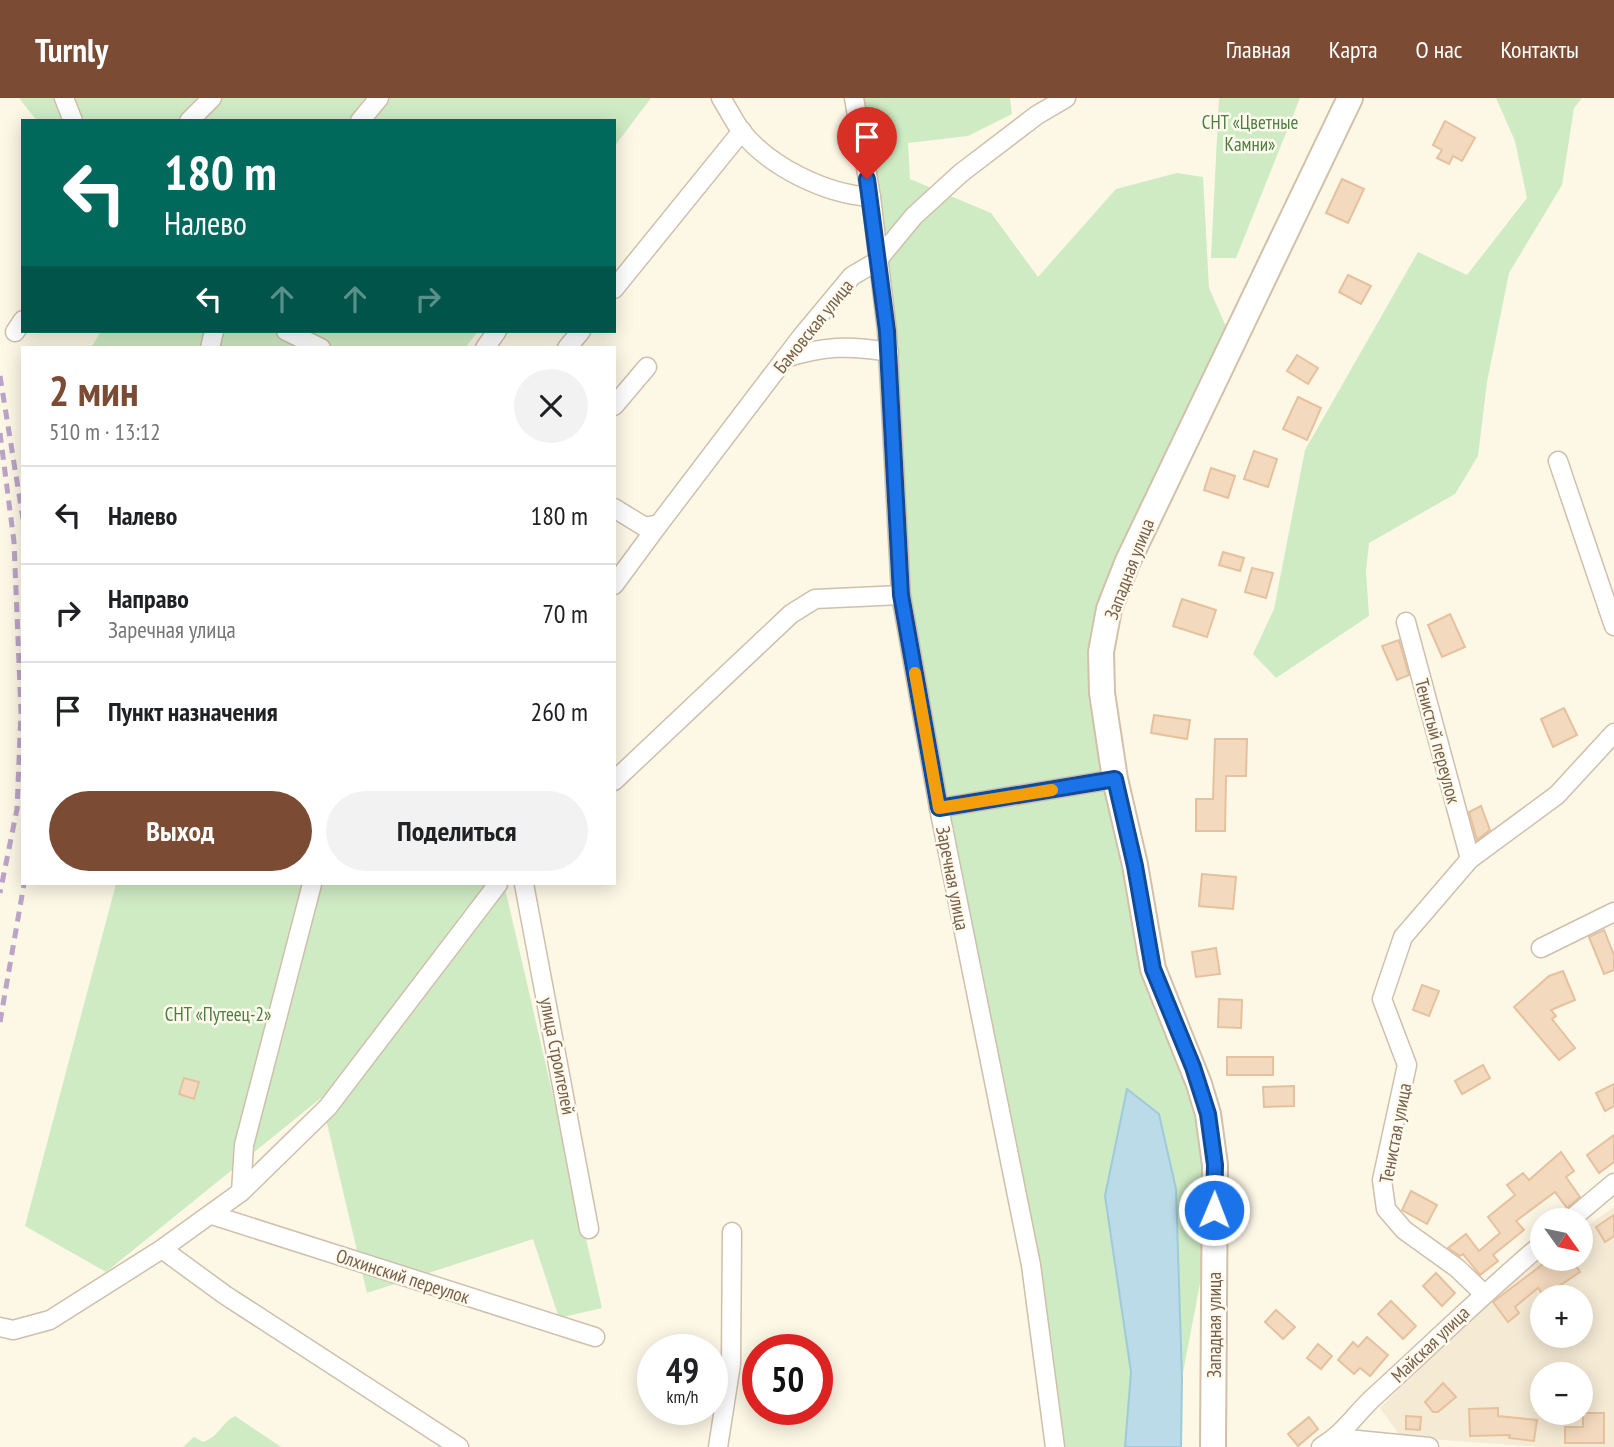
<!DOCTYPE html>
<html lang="ru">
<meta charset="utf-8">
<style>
:root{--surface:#fff;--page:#f2f2f2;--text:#202124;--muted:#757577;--line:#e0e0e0;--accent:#7b4b34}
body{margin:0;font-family:"PT Sans Narrow",sans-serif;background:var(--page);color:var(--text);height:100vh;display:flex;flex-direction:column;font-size:26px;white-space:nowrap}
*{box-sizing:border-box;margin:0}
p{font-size:23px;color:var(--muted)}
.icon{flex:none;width:38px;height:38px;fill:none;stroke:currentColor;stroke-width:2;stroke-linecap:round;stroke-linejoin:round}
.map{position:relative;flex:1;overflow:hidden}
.drawer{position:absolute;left:21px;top:248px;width:595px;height:539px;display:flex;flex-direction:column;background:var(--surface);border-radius:0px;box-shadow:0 4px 18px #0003}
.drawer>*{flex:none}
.banner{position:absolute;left:21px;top:21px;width:595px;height:214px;border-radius:0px;box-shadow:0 4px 18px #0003;background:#00695c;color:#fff;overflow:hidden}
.needle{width:46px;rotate:123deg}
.fabs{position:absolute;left:1530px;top:1110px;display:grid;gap:14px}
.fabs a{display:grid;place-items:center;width:63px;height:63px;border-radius:50%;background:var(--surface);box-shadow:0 4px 18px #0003;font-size:35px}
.speed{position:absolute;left:637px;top:1236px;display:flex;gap:14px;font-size:35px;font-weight:700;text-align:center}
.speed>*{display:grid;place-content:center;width:91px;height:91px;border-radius:50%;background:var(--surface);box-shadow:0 4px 18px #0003;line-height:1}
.speed small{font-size:18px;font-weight:400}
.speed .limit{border:10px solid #d22;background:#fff;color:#111}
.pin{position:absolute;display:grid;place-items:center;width:60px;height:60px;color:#fff;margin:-72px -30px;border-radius:50% 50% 50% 0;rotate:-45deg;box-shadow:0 0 7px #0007}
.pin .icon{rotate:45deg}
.me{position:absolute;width:77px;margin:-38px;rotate:1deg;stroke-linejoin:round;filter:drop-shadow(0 0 5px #0008)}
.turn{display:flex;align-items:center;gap:24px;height:147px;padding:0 28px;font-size:32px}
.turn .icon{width:91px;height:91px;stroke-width:2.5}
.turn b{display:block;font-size:49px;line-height:60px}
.lanes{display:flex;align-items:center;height:66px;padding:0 28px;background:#0003;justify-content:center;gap:35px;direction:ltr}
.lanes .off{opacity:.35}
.round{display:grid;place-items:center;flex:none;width:74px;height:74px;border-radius:37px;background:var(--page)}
.head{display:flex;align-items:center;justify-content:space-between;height:119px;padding:0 28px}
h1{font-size:42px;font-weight:800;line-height:52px;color:var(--accent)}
.primary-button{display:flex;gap:14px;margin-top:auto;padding:14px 28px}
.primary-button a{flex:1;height:80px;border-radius:42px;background:var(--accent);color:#fff;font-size:28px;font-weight:800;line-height:80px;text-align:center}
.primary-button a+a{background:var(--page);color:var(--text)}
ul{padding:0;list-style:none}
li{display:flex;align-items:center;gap:21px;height:98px;padding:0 28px;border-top:2px solid var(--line)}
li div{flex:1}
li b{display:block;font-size:26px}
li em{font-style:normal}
header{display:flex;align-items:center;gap:42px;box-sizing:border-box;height:98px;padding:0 35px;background:var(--accent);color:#fff}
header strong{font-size:33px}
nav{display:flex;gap:38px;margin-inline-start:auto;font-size:24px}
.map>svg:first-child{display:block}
</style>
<header>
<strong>Turnly</strong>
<nav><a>Главная</a><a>Карта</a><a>О нас</a><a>Контакты</a></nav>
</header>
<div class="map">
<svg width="1614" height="1349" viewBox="0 0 1614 1349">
<rect width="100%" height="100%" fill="#fdf7e6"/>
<path fill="#f5ead4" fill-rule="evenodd" d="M1614 1109V1349H1540L1401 1339 1380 1310 1494 1196 1543 1160H1580V1133ZM1542 1199H1580V1237H1542ZM1542 1276H1580V1314H1542Z"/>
<g fill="#cfebc4">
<polygon points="19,0 651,0 614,49 614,23 37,23"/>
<polygon points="854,0 1010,0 1012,16 968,38 908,45 910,81 991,115 1038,179 1116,91 1177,75 1203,79 1209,190 1232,242 1101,554 1135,767 1199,986 1214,1112 1182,1280 1176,1091 1159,1016 1105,1098 1131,1274 1125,1349 1055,1349 901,497 889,254"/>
<polygon points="1219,0 1300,0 1236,160 1211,160"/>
<polygon points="1496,0 1582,0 1574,10 1562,87 1509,175 1487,284 1478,358 1455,396 1369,445 1366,473 1369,518 1276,580 1253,556 1274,511 1305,352 1418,154 1467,177 1527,100 1515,43"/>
<polygon points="101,233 478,233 465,250 91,250"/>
<polygon points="116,786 504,786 602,1210 559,1220 533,1141 367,1195 321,1000 106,1174 25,1128"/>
<path d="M235 1318 281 1349H183L194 1339 203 1344C219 1339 221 1325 235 1318Z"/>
</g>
<polygon fill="#badbe7" stroke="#9fcada" stroke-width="2" points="1127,991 1159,1016 1176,1091 1182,1280 1181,1349 1125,1349 1131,1274 1105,1098"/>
<g fill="#f3d9bd" stroke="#e6c19d" stroke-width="2">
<polygon points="1445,23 1475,40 1462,63 1453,58 1449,66 1437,60 1442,52 1433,47"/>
<polygon points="1342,81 1364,91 1348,125 1326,115"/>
<polygon points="1348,177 1371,188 1361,206 1339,194"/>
<polygon points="1297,257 1318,270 1308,286 1287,273"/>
<polygon points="1298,299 1321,310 1307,342 1283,331"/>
<polygon points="1254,353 1277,361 1268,389 1244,381"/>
<polygon points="1211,370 1235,378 1228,400 1204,392"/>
<polygon points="1223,454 1244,460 1240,473 1219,467"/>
<polygon points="1252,470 1273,475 1266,500 1245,494"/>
<polygon points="1182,501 1216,512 1207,539 1173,528"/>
<polygon points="1450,516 1465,549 1442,559 1428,527"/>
<polygon points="1399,542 1409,577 1397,582 1382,548"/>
<polygon points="1564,610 1577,637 1553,649 1541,621"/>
<polygon points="1154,617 1190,622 1187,641 1151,635"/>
<polygon points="1215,641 1247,641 1246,678 1226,678 1225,733 1196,733 1196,701 1213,701"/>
<polygon points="1481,708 1490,732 1477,742 1469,714"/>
<polygon points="1202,776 1236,779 1233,811 1199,808"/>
<polygon points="1604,832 1614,857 1614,872 1604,876 1589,839"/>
<polygon points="1216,850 1220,876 1196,879 1192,854"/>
<polygon points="1563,873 1575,902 1551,912 1556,918 1552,921 1575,950 1559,962 1514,909 1549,878"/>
<polygon points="1422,887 1439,893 1429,918 1413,912"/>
<polygon points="1219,901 1242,902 1241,930 1218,929"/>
<rect x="1227" y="959" width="46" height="18"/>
<polygon points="1483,967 1490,980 1462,996 1455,983"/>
<polygon points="184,980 199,984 194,1001 179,996"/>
<polygon points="1614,986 1614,1008 1605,1013 1596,995"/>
<polygon points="1294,988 1294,1008 1264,1009 1263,989"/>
<polygon points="1614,1037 1614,1064 1599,1075 1587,1057"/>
<polygon points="1561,1054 1574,1073 1566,1079 1580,1099 1567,1110 1555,1094 1516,1123 1524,1132 1493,1157 1498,1163 1480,1177 1463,1156 1460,1158 1448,1150 1466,1136 1479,1153 1500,1135 1488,1119 1515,1097 1507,1087 1523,1075 1529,1082"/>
<polygon points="1411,1093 1437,1107 1427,1126 1402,1112"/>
<polygon points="1614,1117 1614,1138 1605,1144 1596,1129"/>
<polygon points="1551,1160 1571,1160 1580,1174 1544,1198 1538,1190 1515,1209 1519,1215 1508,1224 1493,1204"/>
<polygon points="1436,1175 1455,1195 1442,1208 1423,1188"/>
<polygon points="1391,1203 1416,1228 1403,1241 1378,1216"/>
<polygon points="1276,1212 1295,1229 1283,1241 1265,1224"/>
<polygon points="1367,1239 1388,1257 1370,1278 1360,1270 1354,1276 1338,1262 1353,1244 1358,1249"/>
<polygon points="1318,1246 1332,1258 1321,1271 1307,1260"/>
<polygon points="1443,1285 1456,1299 1438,1314 1433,1314 1425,1304"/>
<polygon points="1498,1310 1498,1318 1537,1322 1534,1343 1509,1340 1510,1337 1470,1338 1469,1311"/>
<polygon points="1583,1315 1604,1315 1604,1345 1565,1345 1565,1329 1583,1329"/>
<polygon points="1406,1318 1421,1319 1420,1332 1406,1331"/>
<polygon points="1309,1319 1318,1331 1298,1348 1288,1336"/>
</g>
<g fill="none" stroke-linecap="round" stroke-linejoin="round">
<defs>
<g id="minor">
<polyline points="64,0 73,23"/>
<path d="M721 0C728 11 734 23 741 33 770 69 825 96 871 99"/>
<polyline points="854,0 871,99 887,233 901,497 939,710 1031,1167 1055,1349"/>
<polyline points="189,23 212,0"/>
<polyline points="360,23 379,0"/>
<polyline points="614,191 742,33"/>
<polyline points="286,233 321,250"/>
<polyline points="15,234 23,222"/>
<polyline points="210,250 214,233"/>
<polyline points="485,250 497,233"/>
<polyline points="567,250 581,233"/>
<path d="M785 260C825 248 847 247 889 254"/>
<polyline points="614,308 647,269"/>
<polyline points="1558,363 1614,528"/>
<polyline points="614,410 645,429 659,426 802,238 852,178 876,164 914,118 961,75 1037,17 1066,0"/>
<polyline points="614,487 659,426"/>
<polyline points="1406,524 1470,761"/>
<polyline points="614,683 791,516 815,501 901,497"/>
<polyline points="939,710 1115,681"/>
<polyline points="524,786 589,1131"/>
<polyline points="1541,850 1614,814"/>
<polyline points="241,1094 244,1047 312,786"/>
<polyline points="212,1117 595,1239"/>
<polyline points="1570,1122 1614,1085"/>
<polyline points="162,1151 225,1197 459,1349"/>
<polyline points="1483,1195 1457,1170 1404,1132 1386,1111 1382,1082 1407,967 1382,901 1403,839 1470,761 1557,697 1614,635"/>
<polyline points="0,1229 13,1232 50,1222 162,1151 241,1094 328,1009 498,786"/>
<polyline points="1337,1340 1429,1349"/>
<polyline points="718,1349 731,1266 732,1134"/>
<path d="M1321 1349C1344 1336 1356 1315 1375 1298 1431 1247 1484 1195 1542 1146"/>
</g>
<polyline id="secondary" points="1213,1349 1215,1067 1208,1016 1199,986 1153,871 1135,767 1115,681 1102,595 1101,554 1109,511 1127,465 1350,0"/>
</defs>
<use href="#minor" stroke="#cfbfac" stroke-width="21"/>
<use href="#secondary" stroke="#d2c0a9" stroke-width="28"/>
<use href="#minor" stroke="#fff" stroke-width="18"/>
<use href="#secondary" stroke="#fff" stroke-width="24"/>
<g stroke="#bba4c8" stroke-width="5" stroke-dasharray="10 7" stroke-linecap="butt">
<polyline points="0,278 23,421"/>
<polyline points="0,335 14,444 21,614 17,711 0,795"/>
<polyline points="0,924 24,786"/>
</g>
</g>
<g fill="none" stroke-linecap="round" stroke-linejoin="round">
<defs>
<polyline id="route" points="867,81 887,233 901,497 939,710 1115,681 1135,768 1153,871 1193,969 1208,1016 1215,1067 1214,1112"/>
</defs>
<use href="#route" stroke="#114b97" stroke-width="18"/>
<use href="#route" stroke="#1a73e8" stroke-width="12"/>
<polyline stroke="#f59e0b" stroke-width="12" points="915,575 939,710 1052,692"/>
</g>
<g text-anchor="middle" stroke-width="5" stroke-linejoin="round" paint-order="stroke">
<g font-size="19" fill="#4c7e41" stroke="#fffaed">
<text x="1250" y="31">СНТ «Цветные<tspan x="1250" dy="22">Камни»</tspan></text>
<text x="218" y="923">СНТ «Путеец-2»</text>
</g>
<g font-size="19" fill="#775f4a" stroke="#fffaed">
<text transform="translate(813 228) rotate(-51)" y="7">Бамовская улица</text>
<text transform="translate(1129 471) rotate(-69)" y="7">Западная улица</text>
<text transform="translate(1438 643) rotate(75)" y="7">Тенистый переулок</text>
<text transform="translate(953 780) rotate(79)" y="7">Заречная улица</text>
<text transform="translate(558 958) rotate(79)" y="7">улица Строителей</text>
<text transform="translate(1395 1035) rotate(-79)" y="7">Тенистая улица</text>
<text transform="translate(403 1178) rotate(18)" y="7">Олхинский переулок</text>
<text transform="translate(1214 1227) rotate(-90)" y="7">Западная улица</text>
<text transform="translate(1430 1246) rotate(-44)" y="7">Майская улица</text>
</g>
</g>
</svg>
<div class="fabs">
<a><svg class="needle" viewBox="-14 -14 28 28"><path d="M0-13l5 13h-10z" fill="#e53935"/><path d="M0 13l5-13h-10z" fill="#757577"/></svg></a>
<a>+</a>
<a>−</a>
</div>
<div class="speed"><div>49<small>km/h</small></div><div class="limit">50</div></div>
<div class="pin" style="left:867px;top:81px;background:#d93025"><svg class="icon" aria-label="arrive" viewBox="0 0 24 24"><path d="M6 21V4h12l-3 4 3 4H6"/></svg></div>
<svg class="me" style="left:1214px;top:1112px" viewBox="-20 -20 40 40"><circle r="17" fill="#1a73e8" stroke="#fff" stroke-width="3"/><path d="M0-11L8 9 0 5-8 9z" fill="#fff"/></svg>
<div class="banner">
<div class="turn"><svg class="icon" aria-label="left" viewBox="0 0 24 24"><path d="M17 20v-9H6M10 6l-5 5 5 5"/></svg><div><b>180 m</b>Налево</div></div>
<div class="lanes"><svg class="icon" aria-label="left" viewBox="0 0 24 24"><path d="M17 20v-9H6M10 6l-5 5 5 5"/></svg><svg class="icon off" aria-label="ahead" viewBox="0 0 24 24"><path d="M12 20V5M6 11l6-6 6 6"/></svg><svg class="icon off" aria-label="ahead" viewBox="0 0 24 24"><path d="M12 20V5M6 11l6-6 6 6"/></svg><svg class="icon off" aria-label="right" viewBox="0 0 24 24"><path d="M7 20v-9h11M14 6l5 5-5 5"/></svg></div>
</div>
<section class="drawer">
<div class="head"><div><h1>2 мин</h1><p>510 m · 13:12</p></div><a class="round"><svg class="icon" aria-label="close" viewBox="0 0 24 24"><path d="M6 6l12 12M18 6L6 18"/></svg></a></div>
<ul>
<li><svg class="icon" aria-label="left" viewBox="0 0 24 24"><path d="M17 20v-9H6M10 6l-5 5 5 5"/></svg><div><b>Налево</b></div><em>180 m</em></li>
<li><svg class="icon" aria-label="right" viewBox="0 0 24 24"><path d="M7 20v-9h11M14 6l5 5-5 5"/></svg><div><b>Направо</b><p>Заречная улица</p></div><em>70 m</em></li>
<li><svg class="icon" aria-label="arrive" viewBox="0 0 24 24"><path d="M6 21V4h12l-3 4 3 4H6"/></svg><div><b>Пункт назначения</b></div><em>260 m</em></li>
</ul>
<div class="primary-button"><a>Выход</a><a>Поделиться</a></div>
</section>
</div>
